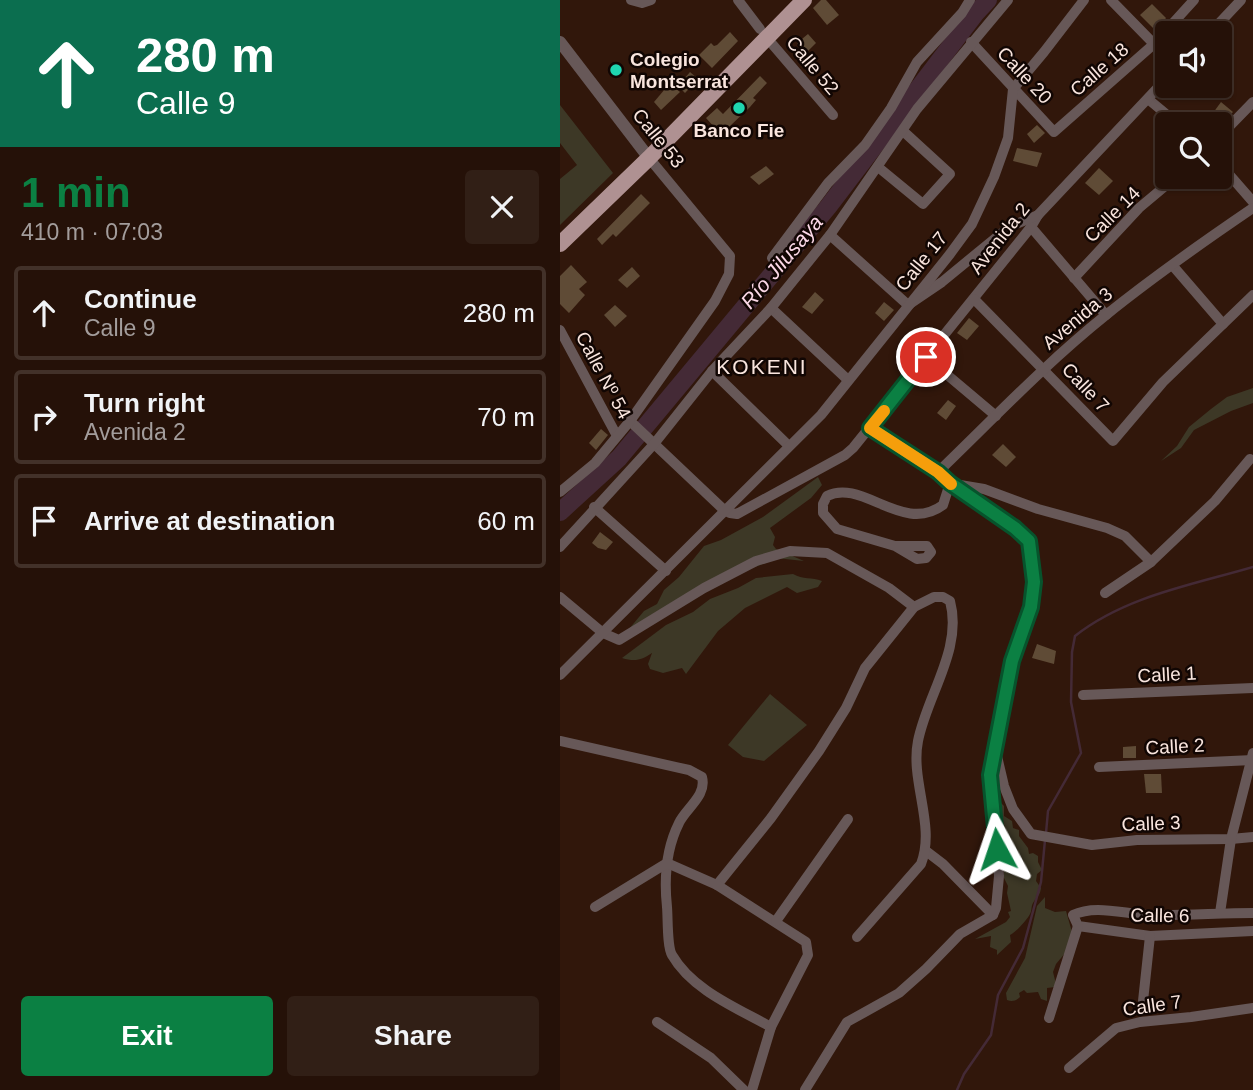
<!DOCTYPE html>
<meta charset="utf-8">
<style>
:root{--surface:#251108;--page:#311f16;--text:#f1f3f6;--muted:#a39d9c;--line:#423129;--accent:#0b8043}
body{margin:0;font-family:Helvetica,sans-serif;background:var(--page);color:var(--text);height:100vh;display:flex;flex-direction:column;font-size:26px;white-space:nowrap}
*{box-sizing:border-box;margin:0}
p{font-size:23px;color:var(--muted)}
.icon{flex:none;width:38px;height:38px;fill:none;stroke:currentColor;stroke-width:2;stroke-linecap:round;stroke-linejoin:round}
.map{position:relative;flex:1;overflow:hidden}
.sheet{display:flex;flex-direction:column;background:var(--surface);width:560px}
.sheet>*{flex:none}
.hud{background:#0b6e4f;color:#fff;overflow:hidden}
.controls{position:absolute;left:595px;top:21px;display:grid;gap:14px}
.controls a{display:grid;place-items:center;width:77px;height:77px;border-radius:7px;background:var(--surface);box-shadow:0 2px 5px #0004,0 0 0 2px var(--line);font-size:35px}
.pin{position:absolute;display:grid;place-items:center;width:60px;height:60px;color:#fff;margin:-30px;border:4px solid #fff;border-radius:50%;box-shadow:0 2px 7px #0007}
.me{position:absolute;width:77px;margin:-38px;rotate:355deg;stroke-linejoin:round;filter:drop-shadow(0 0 5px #0008)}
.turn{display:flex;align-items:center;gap:24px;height:147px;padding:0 21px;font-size:32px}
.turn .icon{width:91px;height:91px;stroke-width:2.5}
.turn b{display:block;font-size:49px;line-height:60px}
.round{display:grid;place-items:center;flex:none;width:74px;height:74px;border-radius:7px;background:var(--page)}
.headline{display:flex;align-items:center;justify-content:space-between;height:119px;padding:0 21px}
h1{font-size:42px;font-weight:600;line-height:52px;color:var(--accent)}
.cta{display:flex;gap:14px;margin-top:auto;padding:14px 21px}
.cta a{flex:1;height:80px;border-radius:7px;background:var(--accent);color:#fff;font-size:28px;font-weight:600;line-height:80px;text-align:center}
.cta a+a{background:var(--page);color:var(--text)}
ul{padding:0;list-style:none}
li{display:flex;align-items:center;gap:21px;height:94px;margin:0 14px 10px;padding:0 7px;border:4px solid var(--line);border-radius:7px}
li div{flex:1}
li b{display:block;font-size:26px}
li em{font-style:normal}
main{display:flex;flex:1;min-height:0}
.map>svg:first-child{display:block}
</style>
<main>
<section class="sheet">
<div class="hud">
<div class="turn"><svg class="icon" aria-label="ahead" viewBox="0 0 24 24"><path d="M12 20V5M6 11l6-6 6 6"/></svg><div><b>280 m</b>Calle 9</div></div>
</div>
<div class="headline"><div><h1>1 min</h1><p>410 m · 07:03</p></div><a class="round"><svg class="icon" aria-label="close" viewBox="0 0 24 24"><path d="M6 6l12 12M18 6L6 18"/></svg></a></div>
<ul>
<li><svg class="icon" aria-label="ahead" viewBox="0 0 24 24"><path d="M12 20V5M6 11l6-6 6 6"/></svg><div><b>Continue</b><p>Calle 9</p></div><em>280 m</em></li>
<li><svg class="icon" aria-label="right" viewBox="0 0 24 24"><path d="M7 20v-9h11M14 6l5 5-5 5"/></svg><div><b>Turn right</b><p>Avenida 2</p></div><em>70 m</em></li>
<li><svg class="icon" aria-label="arrive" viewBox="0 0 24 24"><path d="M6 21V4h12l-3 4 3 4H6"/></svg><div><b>Arrive at destination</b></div><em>60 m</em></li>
</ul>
<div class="cta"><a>Exit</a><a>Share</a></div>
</section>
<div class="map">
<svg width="693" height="1090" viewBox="0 0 693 1090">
<rect width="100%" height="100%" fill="#31170b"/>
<g fill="#3d3826">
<polygon points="0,105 53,173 0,225 0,179 17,165 0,143"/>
<polygon points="693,388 693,403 671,411 634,430 621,448 601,461 617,446 629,427 651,409 667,397"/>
<polygon points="258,477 262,485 251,498 210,528 215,537 213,545 216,549 244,561 216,558 206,563 165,578 64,635 84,611 97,604 104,590 119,577 144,546 161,540 203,517"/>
<path d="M233 574C243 580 252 577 262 581L258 587 237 593 227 587 185 608 158 631 126 674 122 668 103 673 90 669 88 664 92 653C82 660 75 662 62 658L106 625 133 612 150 599 178 588 196 578Z"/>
<polygon points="210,694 247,725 204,761 183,757 168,745"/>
<path d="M436 798 444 806V816L452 821 453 828 459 830V836L468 848 469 854 473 853 478 856V862L482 870 477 874 476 881 481 888C480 896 477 896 473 903 471 906 472 911 470 914 467 920 456 932 450 935L451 942 437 955V950L430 947 431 936 415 939 446 922 450 917 448 912 451 911 447 893 448 886 444 878V852Z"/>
<path d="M485 897V908L495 912 506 911 512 932 506 952 496 964 493 972 496 984 495 987 487 988V1001L481 999 478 992 467 993 464 990 459 993 460 997C456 1001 452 1002 447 1000L446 993 465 958 477 906Z"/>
</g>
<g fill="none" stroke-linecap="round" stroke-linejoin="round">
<g stroke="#442a36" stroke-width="2.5">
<path d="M486 833 488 811 521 753 511 702 512 652 515 636C566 596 632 585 693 567"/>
<polyline points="397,1090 404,1074 431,1035 438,995 463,948 481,882 485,840"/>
</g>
<polyline stroke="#442a36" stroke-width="18" points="0,512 59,458 268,207 415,14 428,0"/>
</g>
<g fill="#5f4b36">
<polygon points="261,0 266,0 279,15 267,25 253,8"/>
<polygon points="592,4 606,18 596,31 580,15"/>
<polygon points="170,32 178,41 152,68 139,55 151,43 154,46 157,45"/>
<polygon points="248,34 256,43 246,53 237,43"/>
<polygon points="130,72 138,79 125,93 118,86"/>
<polygon points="200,76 207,83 193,98 196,100 190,107 170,126 173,129 164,138 146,118 157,108 163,114"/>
<polygon points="110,83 120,92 101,110 94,102"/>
<polygon points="661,102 673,112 664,121 653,113"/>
<polygon points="477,125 485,133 474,143 467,134"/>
<polygon points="457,148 482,153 477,167 453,161"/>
<polygon points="206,166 214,174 199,185 190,177"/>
<polygon points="539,168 553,181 539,195 525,183"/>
<polygon points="81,194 90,203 56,237 53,234 42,245 37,239"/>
<polygon points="11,265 27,282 19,289 25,295 9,313 0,304 0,276"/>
<polygon points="72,267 80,276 67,288 58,280"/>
<polygon points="255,292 264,300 252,314 242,307"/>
<polygon points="324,302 334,310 324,321 315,313"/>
<polygon points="55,305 67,316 55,327 44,315"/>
<polygon points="409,318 419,326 407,340 397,333"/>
<polygon points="388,400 396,406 386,420 377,413"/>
<polygon points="41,429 48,435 36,450 29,443"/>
<polygon points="443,444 456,457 446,467 432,455"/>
<polygon points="40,532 53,542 46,550 38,548 32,543"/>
<polygon points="477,644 496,651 494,664 472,658"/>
<polygon points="576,746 576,758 563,758 563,747"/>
<polygon points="584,774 601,774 602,793 586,793"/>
</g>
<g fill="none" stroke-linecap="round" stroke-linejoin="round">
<g stroke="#675858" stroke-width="10">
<polyline points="71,0 82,3 91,0"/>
<polyline points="178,0 200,29"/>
<polyline points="551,0 594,44"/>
<polyline points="650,33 681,0"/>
<polyline points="207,38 273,115"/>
<polyline points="411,42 494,132 594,44 634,0"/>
<polyline points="588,99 618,124"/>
<polyline points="660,136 693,102"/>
<polyline points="89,158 170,256 169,274 155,301 70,421 164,510 170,513 177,514 285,455 293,448 471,227 478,215 607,78"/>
<polyline points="660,164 693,202"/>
<polyline points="318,167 363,204 390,174 343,131"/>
<polyline points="471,227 546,315"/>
<polyline points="270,235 348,305 382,282 449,227 478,215"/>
<polyline points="212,258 268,183 305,145 331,108 357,62 402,13 410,0"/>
<polyline points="613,266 663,324"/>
<polyline points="514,278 579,208 616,177"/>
<polyline points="414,299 553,441 603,382 693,295"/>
<polyline points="211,308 288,380"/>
<polyline points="0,330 57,436"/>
<polyline points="366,357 436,416"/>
<polyline points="152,371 229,446"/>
<polyline points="310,428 378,472 390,483 455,528 469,541 474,582 471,606 452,661 436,752 444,786 453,809 471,834 532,845 577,840 671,839 693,837"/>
<path d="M378 472C433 419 486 363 546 315 593 277 643 242 693 208"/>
<polyline points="394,484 424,489 478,509 547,528 565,536 591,562"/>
<polyline points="0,492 35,463 70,421"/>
<polyline points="34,507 106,571"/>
<path d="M335 546 357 559 366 558 371 552 367 546H335L277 529 263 513V504L267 496C302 478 343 535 383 505L390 483"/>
<polyline points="0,547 94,444 152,371 211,308 270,235 357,109 448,0"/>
<polyline points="545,593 591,562 655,501 690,459"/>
<polyline points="0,597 43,633 59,640 144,588 196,561 230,551 267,553 329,588 354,607"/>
<polyline points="0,675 261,415 390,254 412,224 434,177 448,138 453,89 484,52 524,0"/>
<polyline points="523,695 693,688"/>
<path d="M0 741 129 770 142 777C147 796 126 808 119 823 106 849 104 879 107 907 108 918 107 947 112 955 132 990 177 1008 211 1027"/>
<polyline points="539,767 693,760"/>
<polyline points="366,851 383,864 433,915"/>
<path d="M157 885 211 818 259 751 286 708 305 668 354 607 374 597H383L390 601C403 649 367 695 358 741 350 781 376 826 361 864L297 937"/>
<polyline points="35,907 107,863 157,885 246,942 248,955 211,1027 192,1090"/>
<polyline points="660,913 671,839 693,753"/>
<path d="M693 913C658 913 623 916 589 915 564 914 535 904 513 915L518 926 590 936 693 931"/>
<polyline points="216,921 288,819"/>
<polyline points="583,1001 590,936"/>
<polyline points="489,1018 518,926"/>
<polyline points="97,1022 151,1058 184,1090"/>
<polyline points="509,1068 556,1028 580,1022 631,1017 693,1008"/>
<polyline points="245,1090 287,1022 339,993 366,969 400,934 433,915 436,908 439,876 431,775 435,756"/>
</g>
<polyline stroke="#675858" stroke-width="12" points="0,42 89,158"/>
<polyline stroke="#af9192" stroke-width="16" points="0,244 89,158 244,0"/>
</g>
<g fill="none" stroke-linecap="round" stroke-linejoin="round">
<defs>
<polyline id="route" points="366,357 310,428 378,472 390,483 455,528 469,541 474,582 471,607 452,661 430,775 437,849"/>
</defs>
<use href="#route" stroke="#07532c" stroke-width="18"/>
<use href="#route" stroke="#0b8043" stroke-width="12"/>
<polyline stroke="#f59e0b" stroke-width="12" points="324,411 310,428 378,472 391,484"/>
</g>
<g fill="#1fd5b0" stroke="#110603" stroke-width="2.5">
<circle cx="56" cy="70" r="7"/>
<circle cx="179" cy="108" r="7"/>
</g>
<g text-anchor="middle" stroke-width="5" stroke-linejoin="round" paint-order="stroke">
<g font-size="19" font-weight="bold" fill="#f9e5de" stroke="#110603" text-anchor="start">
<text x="70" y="66">Colegio<tspan x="70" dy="22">Montserrat</tspan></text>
<text x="179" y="137" text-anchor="middle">Banco Fie</text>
</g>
<g font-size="19" fill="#f9e5de" stroke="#110603">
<text transform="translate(253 65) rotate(50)" y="7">Calle 52</text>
<text transform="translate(539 69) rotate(-41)" y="7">Calle 18</text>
<text transform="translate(465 75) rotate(47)" y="7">Calle 20</text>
<text transform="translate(99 138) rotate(51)" y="7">Calle 53</text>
<text transform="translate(552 214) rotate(-45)" y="7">Calle 14</text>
<text transform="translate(439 238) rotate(-52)" y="7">Avenida 2</text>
<text transform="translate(361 261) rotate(-51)" y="7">Calle 17</text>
<text transform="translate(517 318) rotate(-40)" y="7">Avenida 3</text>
<text transform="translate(44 375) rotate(62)" y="7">Calle Nº 54</text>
<text transform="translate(526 387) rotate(47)" y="7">Calle 7</text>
<text transform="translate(607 674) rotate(-3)" y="7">Calle 1</text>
<text transform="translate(615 746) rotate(-3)" y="7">Calle 2</text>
<text transform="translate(591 823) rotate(-2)" y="7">Calle 3</text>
<text transform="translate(600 915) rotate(1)" y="7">Calle 6</text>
<text transform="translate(592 1005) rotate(-8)" y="7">Calle 7</text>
</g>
<g font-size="21" font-style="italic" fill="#fbd8e7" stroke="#110603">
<text transform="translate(222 262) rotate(-50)" y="7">Río Jilusaya</text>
</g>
<g font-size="21" letter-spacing="2" fill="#f9e5de" stroke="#110603">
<text x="202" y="374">KOKENI</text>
</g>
</g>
</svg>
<div class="controls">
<a><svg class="icon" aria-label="sound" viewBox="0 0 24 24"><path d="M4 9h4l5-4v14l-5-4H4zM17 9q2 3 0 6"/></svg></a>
<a><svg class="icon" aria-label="search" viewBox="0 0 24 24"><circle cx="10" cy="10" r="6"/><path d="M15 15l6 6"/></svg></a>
</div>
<div class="pin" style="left:366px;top:357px;background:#d93025"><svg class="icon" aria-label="arrive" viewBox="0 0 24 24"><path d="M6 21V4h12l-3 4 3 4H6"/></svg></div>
<svg class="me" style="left:437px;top:849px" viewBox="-20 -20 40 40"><path d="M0-17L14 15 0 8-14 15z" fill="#0b8043" stroke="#fff" stroke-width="4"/></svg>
</div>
</main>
